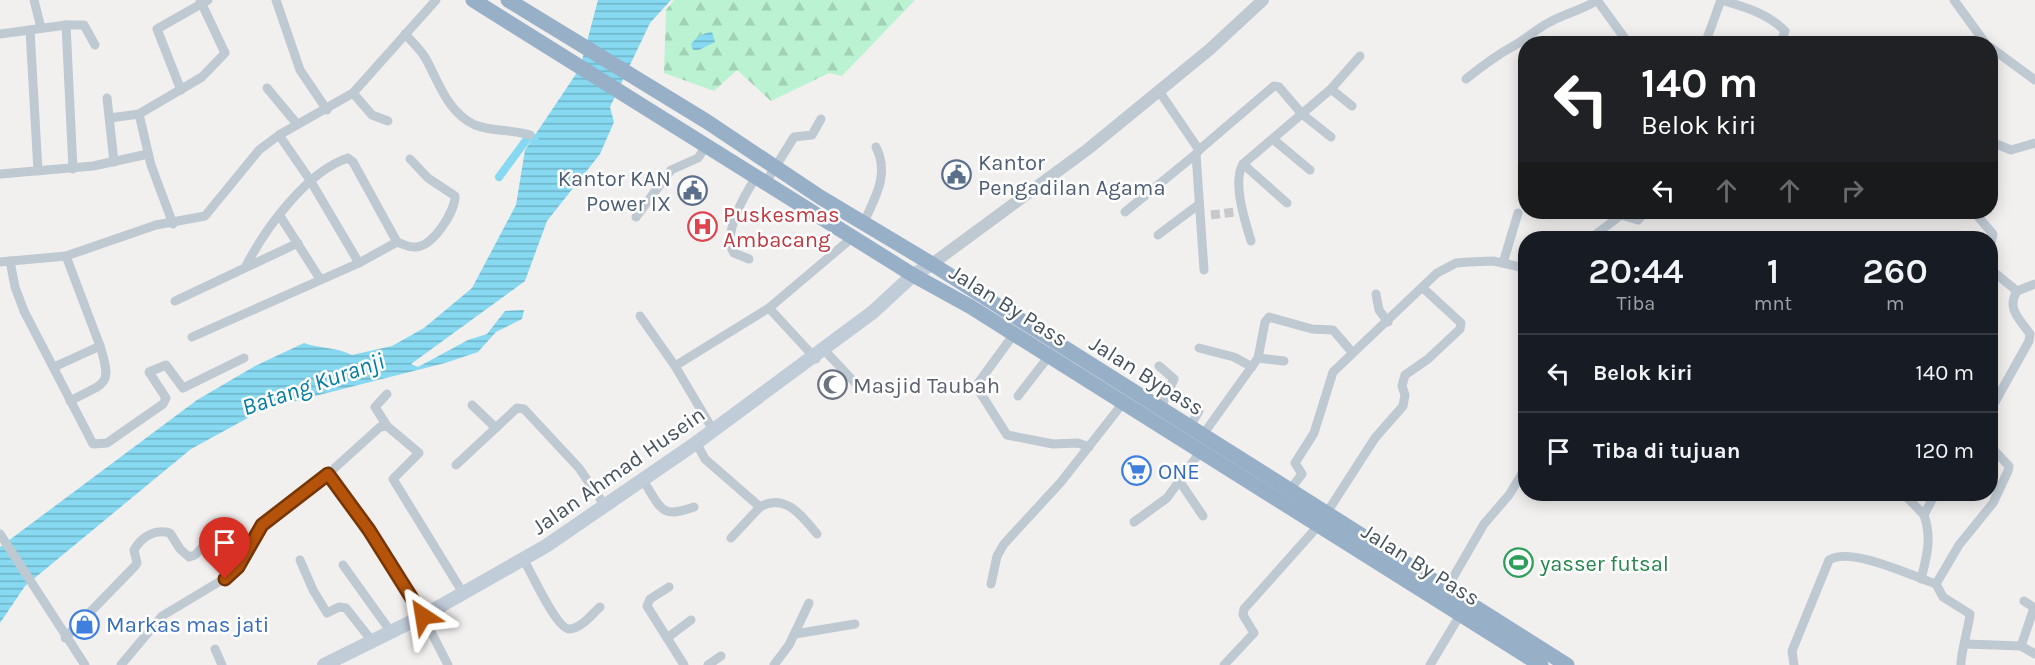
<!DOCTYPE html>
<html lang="id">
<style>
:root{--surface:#171b24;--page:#20242c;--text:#f1f3f6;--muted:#9ea1a6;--line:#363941}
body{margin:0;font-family:Karla,sans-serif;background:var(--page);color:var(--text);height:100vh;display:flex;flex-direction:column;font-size:22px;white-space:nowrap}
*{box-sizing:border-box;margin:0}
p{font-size:20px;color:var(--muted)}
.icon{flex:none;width:33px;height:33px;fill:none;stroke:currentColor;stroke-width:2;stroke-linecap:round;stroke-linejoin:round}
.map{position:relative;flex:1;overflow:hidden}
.sheet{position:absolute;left:1518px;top:231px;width:480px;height:270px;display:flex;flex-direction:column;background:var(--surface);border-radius:24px;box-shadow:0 3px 15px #0003}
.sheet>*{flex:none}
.banner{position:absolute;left:1518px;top:36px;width:480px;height:183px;border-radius:24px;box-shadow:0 3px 15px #0003;background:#202124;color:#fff;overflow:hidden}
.pin{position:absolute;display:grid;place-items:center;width:51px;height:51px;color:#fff;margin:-62px -26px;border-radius:50% 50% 50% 0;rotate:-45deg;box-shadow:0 0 6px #0007}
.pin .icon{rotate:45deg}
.me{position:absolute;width:66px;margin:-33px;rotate:327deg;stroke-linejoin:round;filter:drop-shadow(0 0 4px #0008)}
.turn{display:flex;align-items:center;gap:21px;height:126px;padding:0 24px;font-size:27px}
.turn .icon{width:78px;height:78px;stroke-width:2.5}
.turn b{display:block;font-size:42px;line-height:51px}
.lanes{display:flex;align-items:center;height:57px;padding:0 24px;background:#0003;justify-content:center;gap:30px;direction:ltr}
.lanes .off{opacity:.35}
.eta{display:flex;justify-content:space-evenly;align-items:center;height:102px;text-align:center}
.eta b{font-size:36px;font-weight:600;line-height:42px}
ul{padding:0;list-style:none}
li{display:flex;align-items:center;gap:18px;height:78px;padding:0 24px;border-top:2px solid var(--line)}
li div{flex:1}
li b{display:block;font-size:22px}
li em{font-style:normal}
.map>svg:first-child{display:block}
</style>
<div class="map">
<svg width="2035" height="665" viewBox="0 0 2035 665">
<defs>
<pattern id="forest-firs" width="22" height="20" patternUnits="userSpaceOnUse" patternTransform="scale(1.5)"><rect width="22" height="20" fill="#bbf2d1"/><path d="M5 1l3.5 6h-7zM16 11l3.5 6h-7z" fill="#a2d1b6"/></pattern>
<pattern id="water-rules" width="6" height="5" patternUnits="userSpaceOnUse" patternTransform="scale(1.5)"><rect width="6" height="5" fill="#86d9f1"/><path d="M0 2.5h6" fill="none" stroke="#6fb3c6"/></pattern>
</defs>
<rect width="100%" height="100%" fill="#f2efef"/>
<polygon fill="url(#forest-firs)" points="674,0 915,0 842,76 829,73 771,101 737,70 714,91 664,73 666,10"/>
<g fill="url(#water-rules)">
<path d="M598 0H671L650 23 610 107 614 122 600 154 547 221 525 281 411 364 418 367 468 340 487 334 505 311 524 310 522 319 496 332 478 352 445 363 264 409 191 449 25 586 0 623V547L197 400 255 366 304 343C321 349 336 347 352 355L392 346 424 328 472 288 516 205 525 150 580 68Z"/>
<path d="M712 32 715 42 699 50H693L691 44C697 37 702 33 712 32Z"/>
</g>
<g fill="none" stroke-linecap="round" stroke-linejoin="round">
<polyline stroke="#86d9f1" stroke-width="8" points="499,177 530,135 535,139"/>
<polyline stroke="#c7c8cb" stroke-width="9" stroke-dasharray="9 4.5" stroke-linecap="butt" points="1211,215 1235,212"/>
<g stroke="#bfc9d2" stroke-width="9">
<polyline points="34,0 41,28"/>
<polyline points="276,0 300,70 327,110"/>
<polyline points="1597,0 1626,40 1633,44"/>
<polyline points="1954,0 1986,44"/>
<polyline points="66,25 84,25 95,45"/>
<polyline points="30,30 38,171"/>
<polyline points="0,34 66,25 73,169"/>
<path d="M405 34C412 42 421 50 426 59 439 83 448 113 475 125 492 132 512 129 530 135"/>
<path d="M1705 44 1721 0C1744 7 1768 13 1785 31L1780 44"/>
<polyline points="1990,47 2035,80"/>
<path d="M1466 79C1482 66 1497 55 1515 45 1528 38 1537 28 1550 22 1566 13 1580 11 1596 1"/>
<polyline points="267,88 297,124"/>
<polyline points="1331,89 1352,106"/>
<polyline points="181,90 157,29 208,0"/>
<polyline points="1159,91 1199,150 1196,154 1204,270"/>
<polyline points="353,93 372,115 388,121"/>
<polyline points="107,98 114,162"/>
<polyline points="110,118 139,114"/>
<polyline points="279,135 310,180 359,263"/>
<polyline points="1274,140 1310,170"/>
<polyline points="1994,143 2011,150 2035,143"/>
<polyline points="1199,150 1274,86 1279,87 1302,114 1331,137"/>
<polyline points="1243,164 1287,203"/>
<polyline points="0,174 93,166 148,154"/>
<polyline points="766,182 794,137 812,135 821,119"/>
<polyline points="1125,212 1196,154"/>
<polyline points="1974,212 1993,234 1990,247"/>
<polyline points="280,216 320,279"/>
<polyline points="636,217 671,170 698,158 706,146"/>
<polyline points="173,224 151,165 139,114 202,77 225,53 200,0"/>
<path d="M863 224C875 198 890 174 876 147"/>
<polyline points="1158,235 1198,205"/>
<polyline points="1591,238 1621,215 1638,220 1645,212"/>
<path d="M1251 241C1245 221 1232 182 1243 164L1331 89 1360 56"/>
<path d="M749 259 734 253C721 235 746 192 757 176"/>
<polyline points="10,261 15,287 24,311 93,444 107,443 163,404 166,398 149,372 166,365 183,388 244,358"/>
<polyline points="0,262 66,256 156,225 205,216 259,150 279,135 353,93 436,0"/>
<polyline points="1503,263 1518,213"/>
<path d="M246 266C265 229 307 171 348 158L353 162 397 242C403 244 409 248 416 247 433 246 455 212 455 196L428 178 410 159"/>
<polyline points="1990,269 2017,291"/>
<polyline points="1376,294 1379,310 1388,322"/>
<polyline points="175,301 298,243"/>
<polyline points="769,308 816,359"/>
<polyline points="640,316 675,366 713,430"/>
<polyline points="1014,334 976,386 1007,435 1053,444 1078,443 1089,447"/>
<polyline points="192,337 359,263 397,242"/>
<polyline points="1199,348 1234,357 1252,367"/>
<polyline points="827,353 859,387"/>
<polyline points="1258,358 1284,361"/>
<polyline points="675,366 769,308 853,237"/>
<polyline points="1159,366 1174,379 1160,409"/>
<polyline points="54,367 100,346 66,256"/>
<polyline points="387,394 375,407 387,426"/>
<polyline points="1018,396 1049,356"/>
<path d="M70 401C105 382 113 387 100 346"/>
<polyline points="472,405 496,428"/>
<path d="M1990 411 2029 341 2030 334C2020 319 2006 309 2017 291L2035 284"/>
<polyline points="1189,428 1199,411"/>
<polyline points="1202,436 1258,358 1265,322 1269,317 1312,329 1333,330 1352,352"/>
<polyline points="699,448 705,459 760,507 731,538"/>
<polyline points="456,465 517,408 524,409 579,468 605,506"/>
<polyline points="328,474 380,427 387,426 419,453 393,479 463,593"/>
<polyline points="1180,482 1203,516"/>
<path d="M646 485C662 511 663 518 694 507"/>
<polyline points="1289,491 1302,474 1295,463 1314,433 1333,372 1437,273 1456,263 1469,262 1493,261 1526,268"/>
<polyline points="1904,494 1924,515"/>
<path d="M760 507C785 492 803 517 817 534"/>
<polyline points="1326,514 1375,438 1403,406 1405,395 1402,386 1405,375 1428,359 1460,329 1461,323 1423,288"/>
<polyline points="1134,522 1167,498 1200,452"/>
<polyline points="0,534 85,665"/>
<polyline points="300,560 313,590 327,613 339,607 346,608 372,641"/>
<path d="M526 564C533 576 557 629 569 629 581 629 592 614 600 607"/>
<polyline points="343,565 391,632"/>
<path d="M1921 579C1927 556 1932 538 1924 515L1935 494"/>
<polyline points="991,584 997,556 1004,544 1061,482 1123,403"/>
<path d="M1936 584 1943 597 1970 614C1969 626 1960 656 1961 665"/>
<polyline points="669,587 650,599 647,606 684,665"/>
<polyline points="1447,588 1484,524 1509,495 1526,467"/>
<polyline points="795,634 855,624"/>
<path d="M65 638 135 566 137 563 134 550C142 536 155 529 170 533L180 549 189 557 195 555 211 538"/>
<polyline points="667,638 691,620"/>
<polyline points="1966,644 2021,646 2035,654"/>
<polyline points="2021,646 2033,611 2033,607 2024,601"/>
<polyline points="215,649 222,665"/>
<polyline points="121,665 162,616 232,574 263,525 328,474 423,616 448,665"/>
<polyline points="708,665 721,656"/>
<polyline points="774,665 789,645 809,603"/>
<polyline points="1224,665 1254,633 1243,615 1244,609 1319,525"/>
<polyline points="1430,665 1460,615"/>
<path d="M1794 665 1792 651 1829 560C1851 546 1912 576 1936 584L1959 545 1993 503 2008 471 2009 466 1990 446"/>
</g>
<polyline stroke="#bfc9d2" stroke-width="12" points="932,264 1088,149 1209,50 1263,0"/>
<polyline stroke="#c1ccd9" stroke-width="14" points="324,665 423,616 546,546 696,443 873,312 913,275 932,264"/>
<g stroke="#98afc8" stroke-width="15">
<polyline points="473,0 913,275 971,307 1541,665"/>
<polyline points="508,0 706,121 820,197 932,264 1567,665"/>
</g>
</g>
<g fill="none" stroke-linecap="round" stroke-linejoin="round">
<defs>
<polyline id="route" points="225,579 238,567 262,525 328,474 369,530 423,616"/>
</defs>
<use href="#route" stroke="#753606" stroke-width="15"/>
<use href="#route" stroke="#b45309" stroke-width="10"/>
</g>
<defs>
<symbol id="civic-ring" viewBox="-11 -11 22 22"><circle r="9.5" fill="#fff" stroke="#5c6f8a" stroke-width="1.5"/><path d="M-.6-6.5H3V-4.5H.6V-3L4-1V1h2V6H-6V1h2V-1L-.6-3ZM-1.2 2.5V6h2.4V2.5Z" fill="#5c6f8a"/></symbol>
<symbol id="hospital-ring" viewBox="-11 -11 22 22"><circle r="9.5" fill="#fff" stroke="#e0444e" stroke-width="1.5"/><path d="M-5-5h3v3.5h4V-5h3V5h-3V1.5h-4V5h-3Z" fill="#e0444e"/></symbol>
<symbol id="mosque-ring" viewBox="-11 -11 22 22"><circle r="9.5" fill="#fff" stroke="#6b7280" stroke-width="1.5"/><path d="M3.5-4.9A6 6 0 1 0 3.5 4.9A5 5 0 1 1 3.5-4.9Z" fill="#6b7280"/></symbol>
<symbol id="supermarket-ring" viewBox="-11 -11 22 22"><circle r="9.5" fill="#fff" stroke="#3f7fe0" stroke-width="1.5"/><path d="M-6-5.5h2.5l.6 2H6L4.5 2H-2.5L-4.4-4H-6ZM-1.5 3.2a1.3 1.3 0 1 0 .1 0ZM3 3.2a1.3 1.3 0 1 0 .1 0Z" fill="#3f7fe0"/></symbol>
<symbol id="stadium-ring" viewBox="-11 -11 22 22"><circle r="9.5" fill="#fff" stroke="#2e9e5b" stroke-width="1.5"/><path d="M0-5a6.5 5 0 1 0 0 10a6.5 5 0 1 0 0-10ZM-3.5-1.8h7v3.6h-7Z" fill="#2e9e5b"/></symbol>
<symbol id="shop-ring" viewBox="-11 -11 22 22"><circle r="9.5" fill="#fff" stroke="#3f7fe0" stroke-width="1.5"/><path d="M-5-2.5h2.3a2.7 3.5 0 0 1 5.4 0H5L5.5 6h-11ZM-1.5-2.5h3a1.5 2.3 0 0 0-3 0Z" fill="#3f7fe0"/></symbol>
</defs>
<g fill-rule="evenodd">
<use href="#civic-ring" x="940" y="158" width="33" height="33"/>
<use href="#civic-ring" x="676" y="174" width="33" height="33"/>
<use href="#hospital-ring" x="686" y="210" width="33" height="33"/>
<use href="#mosque-ring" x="816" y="368" width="33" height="33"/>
<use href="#supermarket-ring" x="1120" y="454" width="33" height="33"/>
<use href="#stadium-ring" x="1502" y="546" width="33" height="33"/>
<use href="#shop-ring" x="68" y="608" width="33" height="33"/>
</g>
<g text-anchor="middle" stroke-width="5" stroke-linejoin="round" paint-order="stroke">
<g font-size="22" fill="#4e5e75" stroke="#fff" text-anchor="start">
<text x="978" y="170">Kantor<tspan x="978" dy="25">Pengadilan Agama</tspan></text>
<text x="671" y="186" text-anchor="end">Kantor KAN<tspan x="671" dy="25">Power IX</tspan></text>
</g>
<g font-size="22" fill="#be3a42" stroke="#fff" text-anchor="start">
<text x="723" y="222">Puskesmas<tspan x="723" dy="25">Ambacang</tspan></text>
</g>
<g font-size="22" fill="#46525e" stroke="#fff">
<text transform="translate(1009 305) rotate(32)" y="8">Jalan By Pass</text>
<text transform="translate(1147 375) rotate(32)" y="8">Jalan Bypass</text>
<text transform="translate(618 470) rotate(-35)" y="8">Jalan Ahmad Husein</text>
<text transform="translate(1421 564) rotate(32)" y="8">Jalan By Pass</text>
</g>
<g font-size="22" fill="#5b616d" stroke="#fff" text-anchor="start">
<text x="853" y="393">Masjid Taubah</text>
</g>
<g font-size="22" fill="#366cbe" stroke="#fff" text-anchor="start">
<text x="1158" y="479">ONE</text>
<text x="106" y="632">Markas mas jati</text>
</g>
<g font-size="22" fill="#27864d" stroke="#fff" text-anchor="start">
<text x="1540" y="571">yasser futsal</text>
</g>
<g font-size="24" font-style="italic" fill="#057fa3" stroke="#fff">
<text transform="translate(313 384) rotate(-19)" y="8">Batang Kuranji</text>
</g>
</g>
</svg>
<div class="pin" style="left:225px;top:579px;background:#d93025"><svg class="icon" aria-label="arrive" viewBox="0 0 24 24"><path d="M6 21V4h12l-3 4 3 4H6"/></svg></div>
<svg class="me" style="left:423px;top:616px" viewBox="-20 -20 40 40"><path d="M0-17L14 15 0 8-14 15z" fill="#b45309" stroke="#fff" stroke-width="4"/></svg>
<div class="banner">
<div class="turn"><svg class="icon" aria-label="left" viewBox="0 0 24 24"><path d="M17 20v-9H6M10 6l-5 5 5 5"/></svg><div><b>140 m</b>Belok kiri</div></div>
<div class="lanes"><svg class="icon" aria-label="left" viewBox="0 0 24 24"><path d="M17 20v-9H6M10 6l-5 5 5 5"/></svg><svg class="icon off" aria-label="ahead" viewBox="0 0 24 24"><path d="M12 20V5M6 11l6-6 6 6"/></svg><svg class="icon off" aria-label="ahead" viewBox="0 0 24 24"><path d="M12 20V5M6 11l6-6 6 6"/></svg><svg class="icon off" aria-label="right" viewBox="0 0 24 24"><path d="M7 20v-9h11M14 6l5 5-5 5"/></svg></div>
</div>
<section class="sheet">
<div class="eta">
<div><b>20:44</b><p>Tiba</p></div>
<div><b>1</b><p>mnt</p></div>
<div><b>260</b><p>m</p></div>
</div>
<ul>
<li><svg class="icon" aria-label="left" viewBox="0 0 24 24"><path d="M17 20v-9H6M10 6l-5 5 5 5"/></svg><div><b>Belok kiri</b></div><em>140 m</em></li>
<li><svg class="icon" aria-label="arrive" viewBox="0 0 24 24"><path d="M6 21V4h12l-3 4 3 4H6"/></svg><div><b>Tiba di tujuan</b></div><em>120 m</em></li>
</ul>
</section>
</div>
